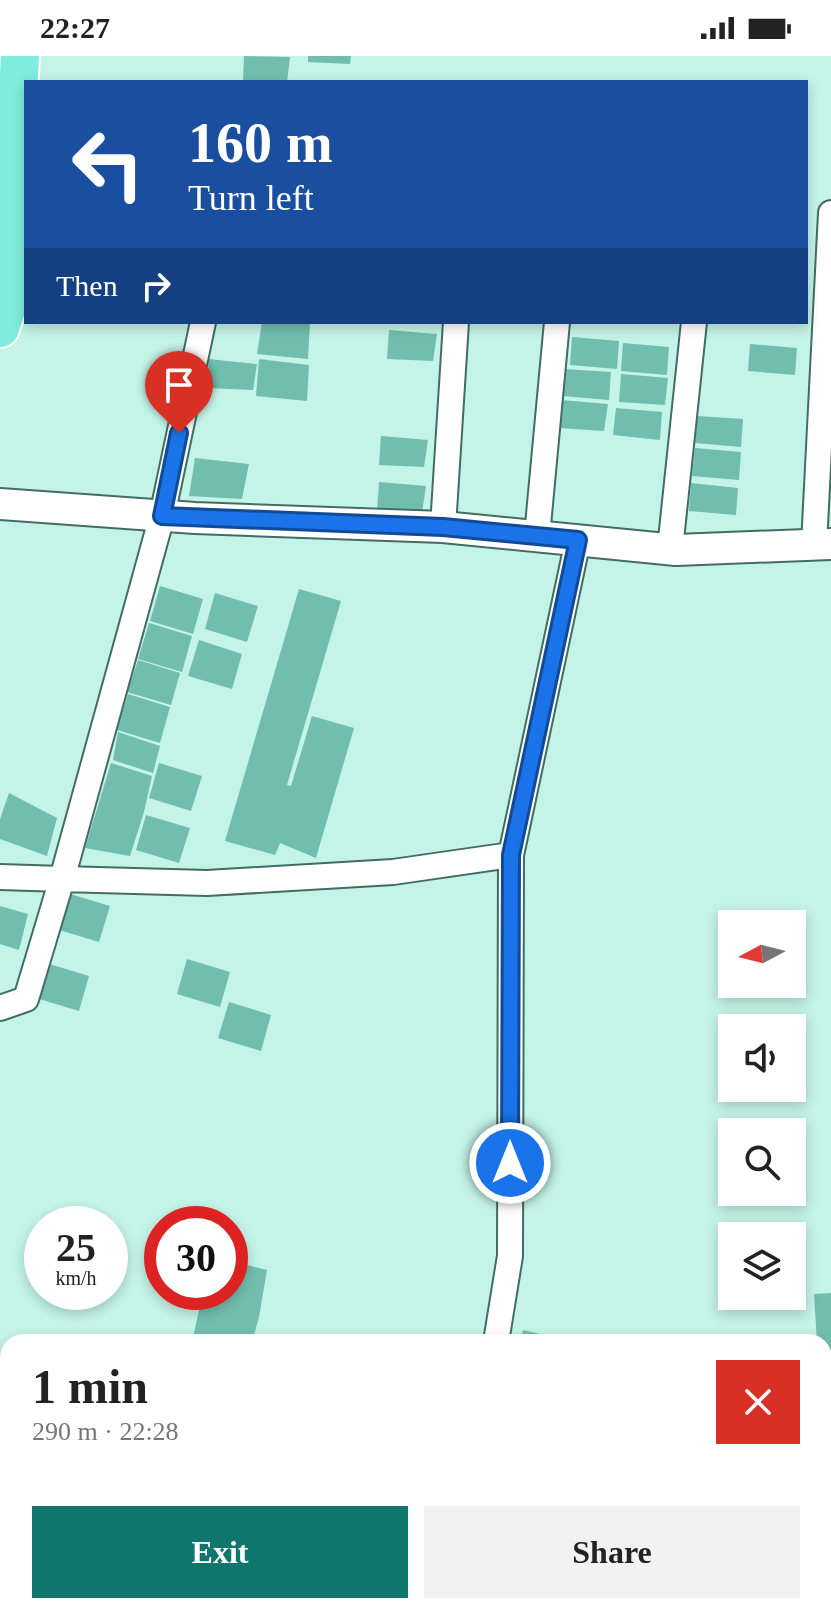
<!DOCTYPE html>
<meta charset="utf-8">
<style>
:root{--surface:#fff;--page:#f2f2f2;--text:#222;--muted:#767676;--accent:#0f766e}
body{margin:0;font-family:Georgia,serif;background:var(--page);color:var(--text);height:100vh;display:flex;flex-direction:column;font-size:30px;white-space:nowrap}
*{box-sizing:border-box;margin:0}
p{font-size:26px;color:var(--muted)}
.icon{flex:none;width:44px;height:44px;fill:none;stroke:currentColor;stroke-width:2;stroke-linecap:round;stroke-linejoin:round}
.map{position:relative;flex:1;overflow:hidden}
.panel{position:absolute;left:0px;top:1278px;width:832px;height:280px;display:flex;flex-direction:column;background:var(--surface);border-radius:24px 24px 0 0;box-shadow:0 4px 12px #0003}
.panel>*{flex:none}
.top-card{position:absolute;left:24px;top:24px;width:784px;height:244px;border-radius:0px;box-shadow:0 4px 12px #0003;background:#1a4fa0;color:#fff;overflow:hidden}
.needle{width:52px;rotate:263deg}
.buttons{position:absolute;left:718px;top:854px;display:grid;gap:16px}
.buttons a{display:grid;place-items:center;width:88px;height:88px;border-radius:0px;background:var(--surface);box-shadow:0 4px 12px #0003;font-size:40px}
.speed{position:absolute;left:24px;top:1150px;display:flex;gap:16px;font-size:40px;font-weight:700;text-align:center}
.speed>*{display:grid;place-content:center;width:104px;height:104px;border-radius:50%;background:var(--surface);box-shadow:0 4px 12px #0003;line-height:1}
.speed small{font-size:20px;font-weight:400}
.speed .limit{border:12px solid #d22;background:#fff;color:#111}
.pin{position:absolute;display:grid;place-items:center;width:68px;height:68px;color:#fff;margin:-82px -34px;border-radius:50% 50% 50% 0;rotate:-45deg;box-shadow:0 0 8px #0007}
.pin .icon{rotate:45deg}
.me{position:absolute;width:88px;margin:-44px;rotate:0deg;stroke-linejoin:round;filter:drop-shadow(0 0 6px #0008)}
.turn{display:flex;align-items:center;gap:28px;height:168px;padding:0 32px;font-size:36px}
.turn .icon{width:104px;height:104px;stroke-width:2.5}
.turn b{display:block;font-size:56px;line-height:68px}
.then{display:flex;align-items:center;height:76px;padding:0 32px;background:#0003;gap:16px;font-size:30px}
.round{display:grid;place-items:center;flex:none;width:84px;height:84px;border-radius:0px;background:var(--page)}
.head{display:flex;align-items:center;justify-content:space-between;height:136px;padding:0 32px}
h1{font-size:48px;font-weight:800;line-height:60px}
.cta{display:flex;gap:16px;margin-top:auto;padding:16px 32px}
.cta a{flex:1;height:92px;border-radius:0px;background:var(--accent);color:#fff;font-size:32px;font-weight:800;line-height:92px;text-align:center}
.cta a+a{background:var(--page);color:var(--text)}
.status{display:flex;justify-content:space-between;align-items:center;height:56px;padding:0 40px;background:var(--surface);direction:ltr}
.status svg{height:22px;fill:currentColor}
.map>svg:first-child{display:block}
</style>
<div class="status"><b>22:27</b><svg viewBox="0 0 49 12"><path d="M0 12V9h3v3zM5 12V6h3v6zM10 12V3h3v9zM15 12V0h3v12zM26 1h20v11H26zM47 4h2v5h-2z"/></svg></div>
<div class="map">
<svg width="831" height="1558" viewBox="0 0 831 1558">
<rect width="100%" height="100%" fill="#c4f3e8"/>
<g fill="#71beaf">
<polygon points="244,0 290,1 287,26 243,26"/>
<polygon points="308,0 351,0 350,8 308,6"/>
<polygon points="262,266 310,266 308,303 257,298"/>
<polygon points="389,274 437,278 433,305 387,303"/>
<polygon points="572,281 619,285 617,313 570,309"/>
<polygon points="623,287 669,291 667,319 621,315"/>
<polygon points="750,288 797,292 795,319 748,315"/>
<polygon points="209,303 257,308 253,334 207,332"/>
<polygon points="259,303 309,309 307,345 256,340"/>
<polygon points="564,313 611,316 609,344 562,340"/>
<polygon points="621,318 668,322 665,349 619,346"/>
<polygon points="561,344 608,348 604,375 559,372"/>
<polygon points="616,352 662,356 660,384 613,379"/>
<polygon points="697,360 743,363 741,391 695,387"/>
<polygon points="381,380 428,384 424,411 379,409"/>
<polygon points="695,392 741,396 739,424 692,420"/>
<polygon points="195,402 249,408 242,443 189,440"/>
<polygon points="379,426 426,430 422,457 377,455"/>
<polygon points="691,427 738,432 736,459 689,455"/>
<polygon points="160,530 203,543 193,578 150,565"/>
<polygon points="299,533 341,545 287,729 291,730 312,660 354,672 316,802 280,787 275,799 225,785"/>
<polygon points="215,537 258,550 247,586 205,573"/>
<polygon points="149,567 192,580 182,616 138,603"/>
<polygon points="199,584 242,598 232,633 188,620"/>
<polygon points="138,604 180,617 171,649 127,636"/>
<polygon points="128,638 170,651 160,687 117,674"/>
<polygon points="118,676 160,690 153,717 113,704"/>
<polygon points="111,707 152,720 144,756 130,800 85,792"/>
<polygon points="159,707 202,720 191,755 149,742"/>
<polygon points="9,737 57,762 47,800 0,783 0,763"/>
<polygon points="146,759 190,772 179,807 136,794"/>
<polygon points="67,837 110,850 99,886 56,873"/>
<polygon points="0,850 28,858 19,894 0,888"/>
<polygon points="187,903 230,916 220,951 177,938"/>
<polygon points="46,907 89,920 79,955 36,942"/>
<polygon points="229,946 271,959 261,995 218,982"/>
<polygon points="230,1205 267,1214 259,1261 252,1286 192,1286 203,1236 230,1236"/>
<polygon points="831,1237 831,1303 824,1304 824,1286 817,1286 814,1238"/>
<polygon points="523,1274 570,1285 570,1286 520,1286"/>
<polygon points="830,1305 831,1372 824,1372 824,1306"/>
</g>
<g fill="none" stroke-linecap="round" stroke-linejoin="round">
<defs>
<g id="minor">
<polyline points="443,471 456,266"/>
<polyline points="537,480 557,266"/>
<polyline points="814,489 831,157"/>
<polyline points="670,493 694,266"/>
<polyline points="0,821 62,823 162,460 203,266"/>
<polyline points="0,952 26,943 62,823 207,827 393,816 511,799 578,484"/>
<polyline points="496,1286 510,1200 511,799"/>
<polyline points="0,1327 8,1328"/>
<polyline points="824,1404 831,1404"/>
<polyline points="824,1538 831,1538"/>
<polyline points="690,1551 704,1550"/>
<polyline points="449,1558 450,1550"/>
</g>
<polyline id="tertiary" points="0,448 195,462 443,471 676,494 831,488"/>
<polyline id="primary" points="0,272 6,253 20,0"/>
</defs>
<use href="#minor" stroke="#426c64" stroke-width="28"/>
<use href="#tertiary" stroke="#426c64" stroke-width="34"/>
<use href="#primary" stroke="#fff" stroke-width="42"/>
<use href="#minor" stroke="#fff" stroke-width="24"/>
<use href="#tertiary" stroke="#fff" stroke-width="30"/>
<use href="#primary" stroke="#7feddd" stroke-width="38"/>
</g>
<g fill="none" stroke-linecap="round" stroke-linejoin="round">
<defs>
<polyline id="route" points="179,377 162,460 443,471 578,484 511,799 510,1107"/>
</defs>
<use href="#route" stroke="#114b97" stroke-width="20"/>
<use href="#route" stroke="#1a73e8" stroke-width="14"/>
</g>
</svg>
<div class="buttons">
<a><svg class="needle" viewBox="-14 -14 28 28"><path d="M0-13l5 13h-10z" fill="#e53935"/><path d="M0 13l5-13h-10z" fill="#767676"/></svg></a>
<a><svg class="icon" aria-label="sound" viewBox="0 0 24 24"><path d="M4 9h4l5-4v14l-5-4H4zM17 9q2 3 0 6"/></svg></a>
<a><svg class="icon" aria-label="search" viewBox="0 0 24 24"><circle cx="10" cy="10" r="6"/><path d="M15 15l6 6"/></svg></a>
<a><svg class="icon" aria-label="layers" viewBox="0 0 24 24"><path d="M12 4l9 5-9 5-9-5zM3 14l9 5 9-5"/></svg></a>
</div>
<div class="speed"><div>25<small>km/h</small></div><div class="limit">30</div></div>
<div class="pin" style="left:179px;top:377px;background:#d93025"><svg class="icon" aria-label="arrive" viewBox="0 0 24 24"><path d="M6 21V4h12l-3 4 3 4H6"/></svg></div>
<svg class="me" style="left:510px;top:1107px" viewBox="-20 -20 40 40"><circle r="17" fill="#1a73e8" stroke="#fff" stroke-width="3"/><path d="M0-11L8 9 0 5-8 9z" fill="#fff"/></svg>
<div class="top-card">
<div class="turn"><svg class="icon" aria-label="left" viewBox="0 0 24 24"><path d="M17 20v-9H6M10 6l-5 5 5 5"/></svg><div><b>160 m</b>Turn left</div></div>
<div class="then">Then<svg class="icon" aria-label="right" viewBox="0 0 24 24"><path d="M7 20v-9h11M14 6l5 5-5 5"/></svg></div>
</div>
<section class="panel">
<div class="head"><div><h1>1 min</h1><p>290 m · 22:28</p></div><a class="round" style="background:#d93025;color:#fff"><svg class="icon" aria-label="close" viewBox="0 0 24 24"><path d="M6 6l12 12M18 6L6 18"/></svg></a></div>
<div class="cta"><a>Exit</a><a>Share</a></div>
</section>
</div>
